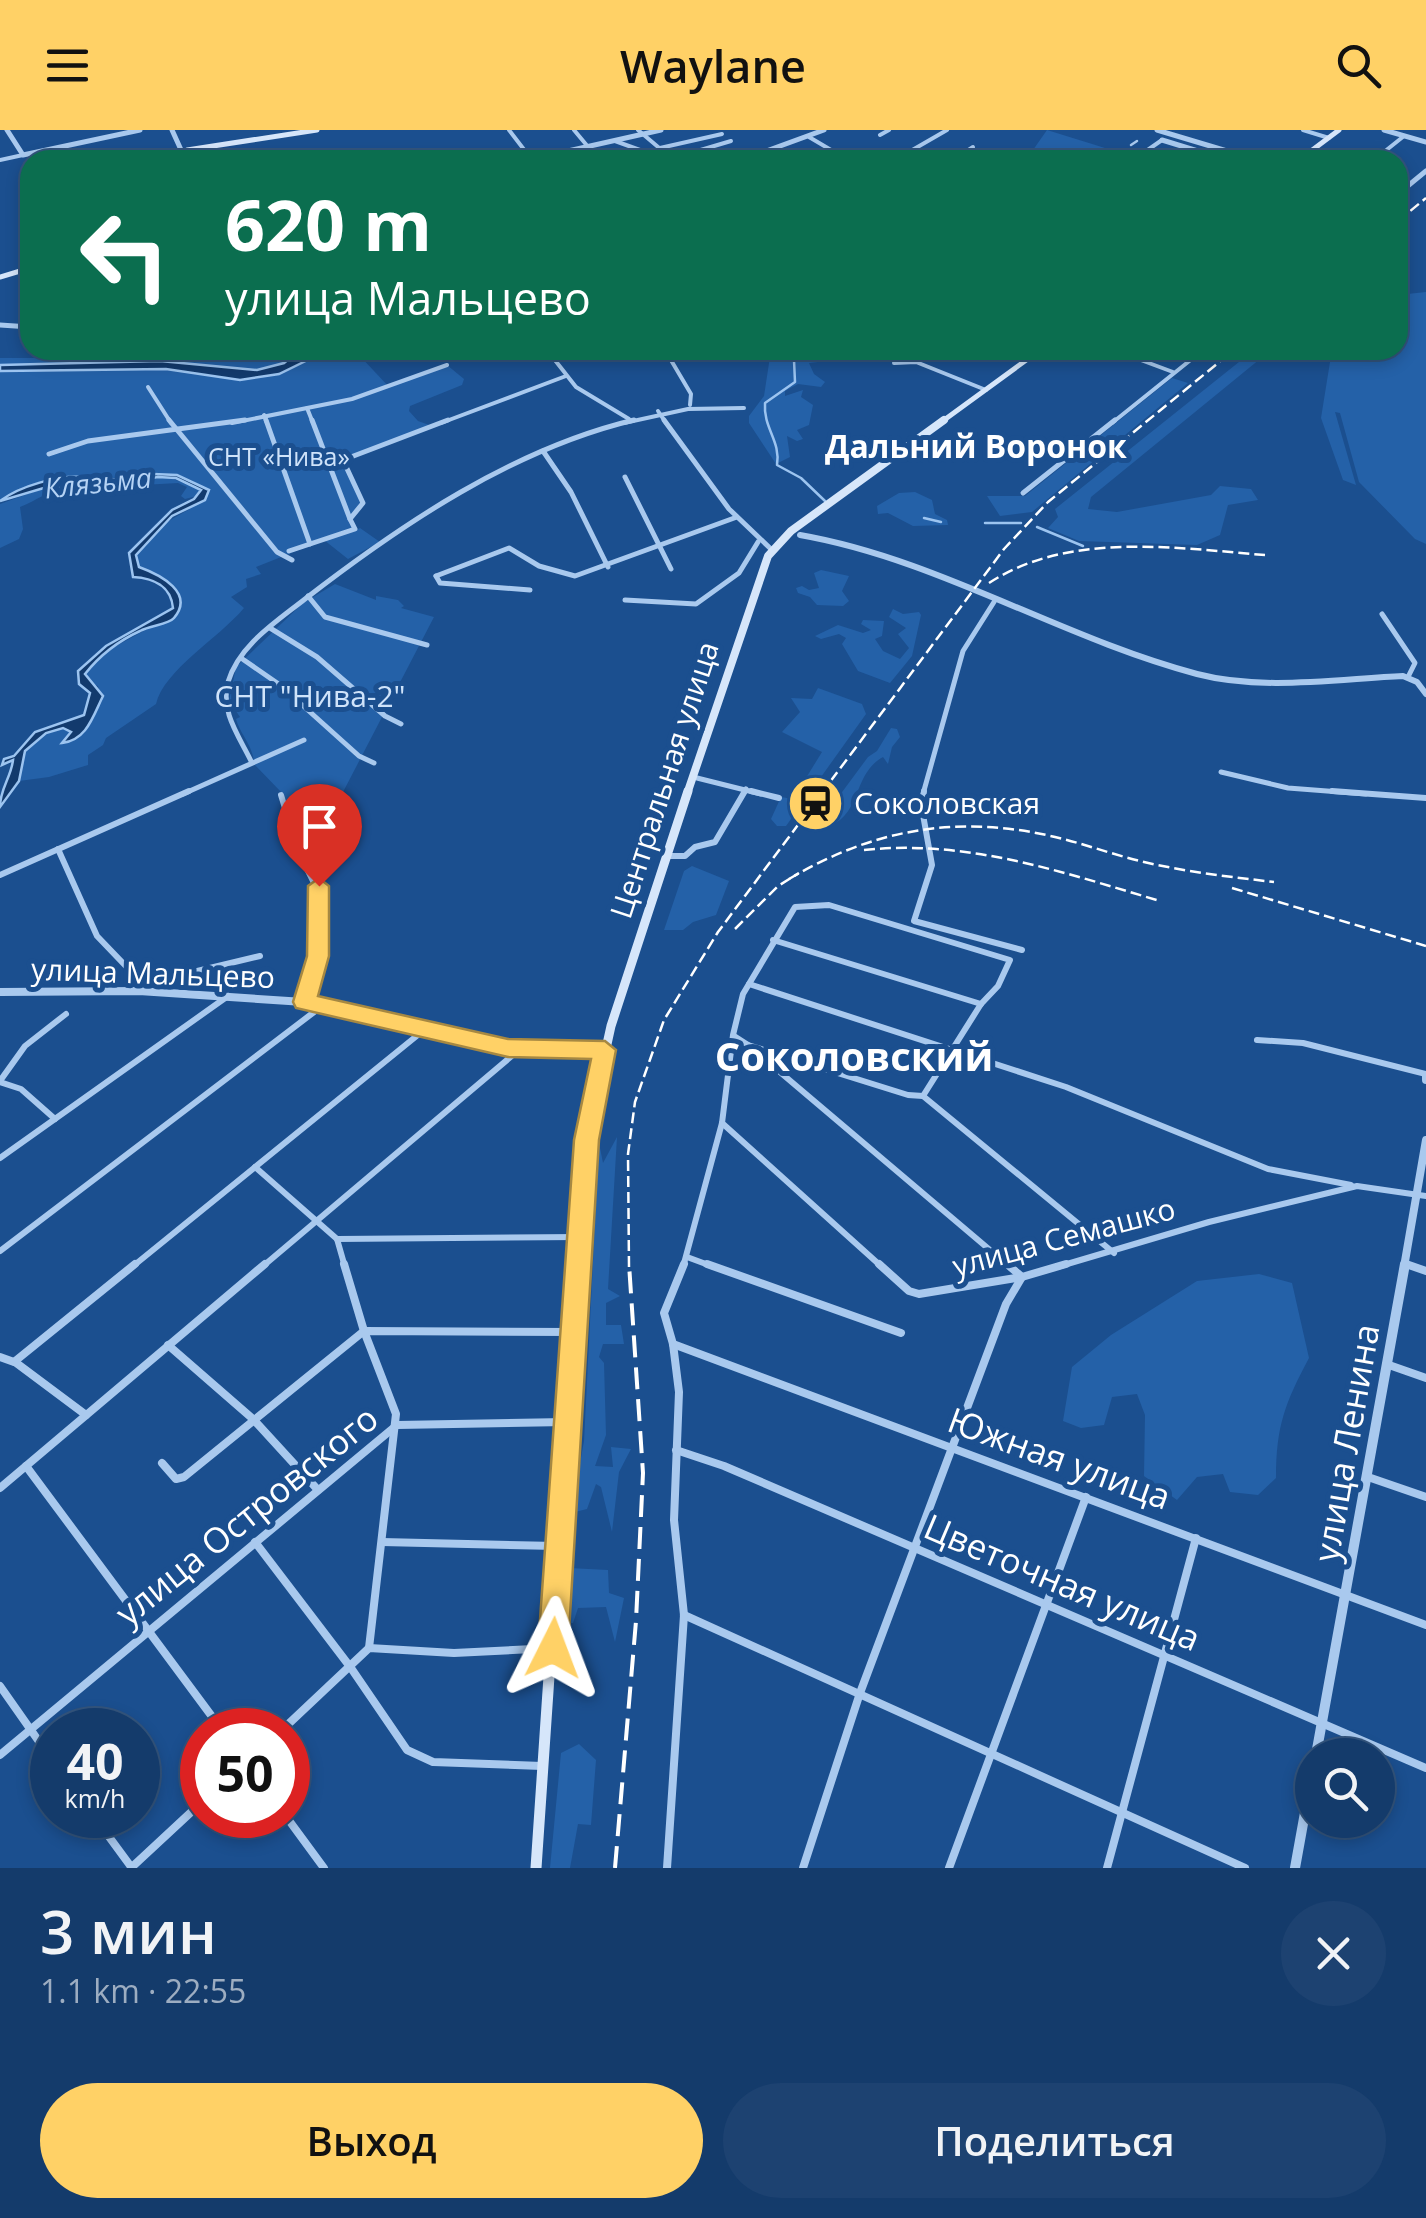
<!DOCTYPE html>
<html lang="ru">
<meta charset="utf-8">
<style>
:root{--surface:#143b6b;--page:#1d4271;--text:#f1f3f6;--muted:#9dadc1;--line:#33557e;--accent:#ffd166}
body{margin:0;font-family:"Open Sans",sans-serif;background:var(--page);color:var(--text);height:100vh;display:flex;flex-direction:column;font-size:38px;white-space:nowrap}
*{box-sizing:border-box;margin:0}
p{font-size:32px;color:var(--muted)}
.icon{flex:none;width:55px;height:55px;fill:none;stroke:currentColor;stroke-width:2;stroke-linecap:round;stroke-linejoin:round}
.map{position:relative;height:1738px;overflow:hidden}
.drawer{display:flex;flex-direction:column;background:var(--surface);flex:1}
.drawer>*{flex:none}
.banner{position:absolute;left:20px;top:20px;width:1388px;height:210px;border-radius:30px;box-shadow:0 5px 15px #0003,0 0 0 2px var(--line);background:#0b6e4f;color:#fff;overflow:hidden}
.tools{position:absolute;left:1295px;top:1608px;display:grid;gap:20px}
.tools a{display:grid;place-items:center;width:100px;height:100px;border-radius:50%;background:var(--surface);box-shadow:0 5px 15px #0003,0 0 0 2px var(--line);font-size:50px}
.speed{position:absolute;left:30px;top:1578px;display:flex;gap:20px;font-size:50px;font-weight:700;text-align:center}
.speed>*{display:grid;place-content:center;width:130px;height:130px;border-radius:50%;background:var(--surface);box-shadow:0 5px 15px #0003,0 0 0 2px var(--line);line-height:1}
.speed small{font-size:25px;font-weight:400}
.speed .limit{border:15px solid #d22;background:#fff;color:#111}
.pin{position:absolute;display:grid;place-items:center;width:85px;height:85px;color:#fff;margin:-102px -42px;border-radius:50% 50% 50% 0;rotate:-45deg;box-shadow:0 0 10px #0007}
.pin .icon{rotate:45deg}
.me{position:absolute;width:110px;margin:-55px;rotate:3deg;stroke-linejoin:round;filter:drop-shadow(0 0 8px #0008)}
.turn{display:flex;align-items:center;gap:35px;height:210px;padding:0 40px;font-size:45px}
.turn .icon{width:130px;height:130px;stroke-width:2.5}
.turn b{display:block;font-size:70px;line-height:85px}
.round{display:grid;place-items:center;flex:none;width:105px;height:105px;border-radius:52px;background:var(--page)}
.head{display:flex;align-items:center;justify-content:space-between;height:170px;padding:0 40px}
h1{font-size:60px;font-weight:600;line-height:75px}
.cta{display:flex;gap:20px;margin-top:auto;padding:20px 40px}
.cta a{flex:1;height:115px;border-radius:60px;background:var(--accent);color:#111;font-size:40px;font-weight:600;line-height:115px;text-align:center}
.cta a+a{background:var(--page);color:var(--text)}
header{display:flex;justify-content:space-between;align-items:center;height:130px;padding:0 40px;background:var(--accent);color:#111;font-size:45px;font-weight:600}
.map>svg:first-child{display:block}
</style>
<header><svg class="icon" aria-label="menu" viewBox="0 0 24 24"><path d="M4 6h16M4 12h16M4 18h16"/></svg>Waylane<svg class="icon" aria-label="search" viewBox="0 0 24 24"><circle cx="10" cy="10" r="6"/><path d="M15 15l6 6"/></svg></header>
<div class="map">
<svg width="1426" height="1738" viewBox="0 0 1426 1738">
<rect width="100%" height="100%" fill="#1b4f8f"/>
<g fill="#2461a8">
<polygon points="1047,0 1105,18 1097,25 1102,30 1026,30"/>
<polygon points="1426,162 1426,414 1415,409 1359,352 1340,283 1335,282 1356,355 1343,350 1321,288 1330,232 1321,228 1326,220 1398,220 1398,165"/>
<polygon points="95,220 299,220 284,233 257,240 160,231 0,235 0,228 68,228"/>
<path d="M328 220H369L359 225 389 257 447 235 464 249 462 255 410 276 409 281 418 291 432 296 343 330 363 373 350 388 353 402 360 398 380 412 348 429 324 410 256 437 261 444 246 449 247 457 231 467 244 478C219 508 164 540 156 574L106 608 103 615 88 625V635L49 647 19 651C18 621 38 600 68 599L71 603 62 613 101 571 98 556 90 553 85 544 105 522 173 485 180 466 139 437 136 425C150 391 195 383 208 364 183 332 147 351 113 351 102 351 92 347 82 347 57 345 19 357 0 371V241L166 239 241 250 279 244Z"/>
<polygon points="771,220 829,220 827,231 809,233 814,244 825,252 821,257 798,254 785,261 785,266 803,260 801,267 813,275 809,295 797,300 803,309 797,311 787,306 790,327 776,334 749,293 749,286 764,266"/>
<polygon points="1254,220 1271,220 1091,367 1088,379 1117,382 1211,365 1220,356 1251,359 1258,370 1228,375 1220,405 1197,415 1079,411 1048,398 1058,387 1055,379"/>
<polygon points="1172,248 1188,253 1032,382 1000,386 987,366 1025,366"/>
<path d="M168 347 202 360 201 365 185 369 181 366 187 357 178 353 142 355V360C119 366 92 355 71 357 50 359 38 370 20 377L23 399 19 409 0 418V374L47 357 111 355Z"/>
<polygon points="915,362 932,370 935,384 947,390 948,395 913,396 888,383 878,384 877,376 899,363"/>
<polygon points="821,440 849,446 842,461 849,471 843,476 817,475 810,467 798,463 796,458 802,456 809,460 819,458 814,443"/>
<path d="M335 454 376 470V466L398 470 404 476 401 478 434 487 342 664 347 668 345 680 318 710 300 714 283 664 254 634C254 617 240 604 236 589L240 587 229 571 236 537 303 473Z"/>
<polygon points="893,479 903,484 919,482 921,485 912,526 890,553 858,541 842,514 846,508 839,504 821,509 815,506 838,495 863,503 871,500 861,494 863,490 884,491 882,506 875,509 883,521 900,529 909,518 898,504 906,498 889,487"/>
<polygon points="818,558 862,574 866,584 786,696 777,696 771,689 781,667 793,669 822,622 782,602 800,582 791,568 812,569"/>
<path d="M891 598 897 599 900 607 892 617 888 634 883 627C848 647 866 693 814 700L868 627 877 621Z"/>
<polygon points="692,736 729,751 716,785 693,792 683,800 664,800 684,741"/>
<polygon points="617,1007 608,1159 620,1166 606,1173 606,1195 621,1195 624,1214 603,1214 599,1227 604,1233 606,1305 595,1336 613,1337 611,1317 631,1319 619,1342 612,1402 601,1357 596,1354 587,1379 571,1383 584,1311 599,1013 603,1033"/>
<path d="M1259 1144 1292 1153 1309 1228C1285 1273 1276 1296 1276 1348L1258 1365 1230 1362 1223 1344 1197 1347 1177 1370 1144 1346 1145 1285 1137 1264 1112 1267 1104 1295 1081 1298 1063 1291 1072 1237 1111 1205 1197 1151Z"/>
<polygon points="569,1438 608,1440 609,1463 624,1468 615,1512 606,1477 578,1478 573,1493 566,1493"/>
<polygon points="579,1614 596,1630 591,1695 578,1694 570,1738 550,1738 561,1623"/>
</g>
<g fill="#123a6d" stroke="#9cc4f0" stroke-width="2.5">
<polygon points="299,220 328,220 279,244 240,250 166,239 0,241 0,235 160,231 257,240 284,233"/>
<path d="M153 344 177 345 209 360 205 370 172 386 136 425 139 437C161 445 195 463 174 488 168 495 150 495 140 501 118 511 100 525 85 544L103 566C93 586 87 610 62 613L71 602 63 598 46 603 25 621 19 651 0 677C0 658 11 648 13 630L2 635 4 629 14 626 35 602 84 585 90 563 79 554 78 541 106 516 173 478C171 456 153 448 133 447L129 423 172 380 194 369 201 360 176 348 158 347 111 355 47 357 0 371C20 356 58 345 83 347 107 348 129 354 153 344Z"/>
</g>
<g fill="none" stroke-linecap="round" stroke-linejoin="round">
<g stroke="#9cc4f0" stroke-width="2.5">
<path d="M800 220 794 230 795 252 765 273C763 298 781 311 777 335L801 348 825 371"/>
<polyline points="924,388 941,392"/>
<polyline points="985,393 1021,393"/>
<polyline points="1037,397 1083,416"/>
</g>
<polyline stroke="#a9c9ee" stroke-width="2.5" points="1131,15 1137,11"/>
<g stroke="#a9c9ee" stroke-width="4">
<polyline points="509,0 532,30"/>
<polyline points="574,0 599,30"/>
<polyline points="638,0 664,22 638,30"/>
<polyline points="1303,0 1329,8"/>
<polyline points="880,5 889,0"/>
<polyline points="809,7 848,30"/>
<polyline points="615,11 651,24"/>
<polyline points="660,18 722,4"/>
<polyline points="1384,22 1404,6"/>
<polyline points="661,24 677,27 731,11"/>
<polyline points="1139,26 1162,10"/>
<polyline points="0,30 23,25"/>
<polyline points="895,30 947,0"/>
<polyline points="953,30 973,17"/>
<polyline points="547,220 576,257 629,289"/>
<polyline points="665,220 691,264 690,275"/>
<polyline points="1114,220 1173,242"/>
<polyline points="1100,229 1112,220"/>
<polyline points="894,233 916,232 986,260"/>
<polyline points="148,257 171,293"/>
<polyline points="307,278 313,293"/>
<polyline points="658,281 666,293"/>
<polyline points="264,285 267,293"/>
<polyline points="232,293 352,269 447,235"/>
<polyline points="441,293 566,246"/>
<polyline points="624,293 688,279 744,278"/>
<polyline points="1112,293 1203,220"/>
</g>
<g stroke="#a9c9ee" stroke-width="5">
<polyline points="169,290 277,422 292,430"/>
<polyline points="266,290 310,414"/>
<polyline points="312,290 350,389"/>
<polyline points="664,290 729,379 772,420"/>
<polyline points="543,321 571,362 608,437"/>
<polyline points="49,324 88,311 245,290"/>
<polyline points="625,347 671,439"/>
<polyline points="1023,363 1115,290"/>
<polyline points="289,421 355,399 350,389 363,373 343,330 448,290"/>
<polyline points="436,446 509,418 539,436 575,446 737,387"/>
<polyline points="436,446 440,453 530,460"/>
<polyline points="308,466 325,487 427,515"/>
<polyline points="625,470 696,474 739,443 758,412"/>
<polyline points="1382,484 1415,533 1408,547"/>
<polyline points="270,498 317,527 385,586 401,594"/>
<polyline points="241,528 280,555 359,626 374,633"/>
<path d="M251 631C239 606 220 582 228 552 239 515 276 492 305 469 402 394 513 319 634 290"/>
<polyline points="1221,642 1288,658 1366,664"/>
<polyline points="697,648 761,664"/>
<polyline points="183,664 304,610"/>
<polyline points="743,664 746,659"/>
<polyline points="923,664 963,521 994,472"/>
</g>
<g stroke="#a9c9ee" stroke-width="6">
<polyline points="751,661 779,668"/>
<polyline points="924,661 922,679 932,735 914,791 1022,820"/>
<polyline points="1332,661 1426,668"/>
<polyline points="281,665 298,721 320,765 317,833 304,872"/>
<polyline points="58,719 97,806 143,854 260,826"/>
<polyline points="667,726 685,726 695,717 715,712 745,661"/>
<polyline points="0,745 189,661"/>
<polyline points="773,810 981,874"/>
<polyline points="749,854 1066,957 1268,1039 1351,1055"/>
<polyline points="734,906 748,915 908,965 923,966 1114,1123"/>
<polyline points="1257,910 1303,913 1426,944"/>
<polyline points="748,915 1010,1137"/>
<polyline points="0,951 25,916 66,884"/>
<polyline points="0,952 21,959 55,989"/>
<polyline points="722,993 882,1137"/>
<polyline points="0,1028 228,866"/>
<polyline points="255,1037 337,1109 345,1137"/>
<polyline points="337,1109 580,1107"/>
<polyline points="0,1121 322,876"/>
<polyline points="687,1127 714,1137"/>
<polyline points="1406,1134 1413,1137"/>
<polyline points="132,1137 424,900"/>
<polyline points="262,1137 520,919"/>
<polyline points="683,1137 722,993 733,905 743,864 795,777 829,775 1010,830 998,856 981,874 923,966"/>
<polyline points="1057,1137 1209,1092 1357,1056 1426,1066"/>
</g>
<g stroke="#a9c9ee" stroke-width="8">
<polyline points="344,1134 364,1201 396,1284 369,1518"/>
<polyline points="707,1134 901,1203"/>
<polyline points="879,1134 909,1161 919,1164 1022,1147 1066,1134"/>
<polyline points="1406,1134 1426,1141"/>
<polyline points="673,1214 1426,1495"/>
<polyline points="168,1215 253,1289 318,1360"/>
<polyline points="0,1227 14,1232 135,1134"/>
<polyline points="15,1232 86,1285"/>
<polyline points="1389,1235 1426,1248"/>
<polyline points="676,1320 724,1336 1426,1638"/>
<polyline points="162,1333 176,1349 184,1347 364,1201 572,1202"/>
<polyline points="26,1336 222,1600"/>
<polyline points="1368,1347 1426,1367"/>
<polyline points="0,1358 265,1134"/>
<polyline points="255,1412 351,1538 407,1620 433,1632 542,1636"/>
<polyline points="382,1412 557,1416"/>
<polyline points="684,1485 1245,1738"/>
<polyline points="0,1556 52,1630"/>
<polyline points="282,1600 369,1518 454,1523 553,1518"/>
<polyline points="0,1625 397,1295 566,1292"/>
<polyline points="93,1685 132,1738"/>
<polyline points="285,1685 324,1738"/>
<polyline points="131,1738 202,1672"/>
<polyline points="667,1738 684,1485 674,1390 679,1262 673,1214 664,1183 684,1134"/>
<polyline points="803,1738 860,1563 1006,1174 1022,1147 1007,1134"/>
<polyline points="949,1738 1086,1367"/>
<polyline points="1107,1738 1196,1408"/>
</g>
<g stroke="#a9c9ee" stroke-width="5">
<polyline points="7,0 23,25 140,0"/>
<polyline points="172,0 182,22"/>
<polyline points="1157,0 1257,30"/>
<polyline points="1384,0 1426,12"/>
<polyline points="1162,10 1227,30"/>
<polyline points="528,30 661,0"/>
<polyline points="742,30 824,0"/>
<polyline points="1398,64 1426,41"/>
<polyline points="0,195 30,197"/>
</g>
<path stroke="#a9c9ee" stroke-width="6" d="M800 405C938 429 1061 508 1197 544 1262 561 1337 549 1403 546L1417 552 1426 564"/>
<g stroke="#a9c9ee" stroke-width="8">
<polyline points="0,862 139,861 304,872 508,918 605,920"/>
<polyline points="1426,946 1426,950"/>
<polyline points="1404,1137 1426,1010"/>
</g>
<g stroke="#a9c9ee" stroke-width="10">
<polyline points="1316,1625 1405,1134"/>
<polyline points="1295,1738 1312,1644"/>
</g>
<g stroke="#d6e6fa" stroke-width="5">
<polyline points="181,30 187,20 317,0"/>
<polyline points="1299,30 1339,0"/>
<polyline points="0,147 30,138"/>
<polyline points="940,293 1040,220"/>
</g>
<polyline stroke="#d6e6fa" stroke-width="8" points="687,664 768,426 791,401 944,290"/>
<polyline stroke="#d6e6fa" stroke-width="9" points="577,1137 586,1009 611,896 688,661"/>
<polyline stroke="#d6e6fa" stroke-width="11" points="536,1738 577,1134"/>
<g stroke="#fff" stroke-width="2.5" stroke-dasharray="11 5" stroke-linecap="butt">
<polyline points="1398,91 1426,68"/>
<path d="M989 453C1069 401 1174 418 1265 425"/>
<path d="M864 720C967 709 1062 742 1160 771"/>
<path d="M789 749C873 699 959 684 1055 707 1085 714 1114 725 1144 732 1187 742 1231 747 1274 752"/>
<polyline points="1232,758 1426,816"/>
<polyline points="735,799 778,756 799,743"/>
<polyline points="629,1137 628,1024 635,972 664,890 718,802 1004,419 1048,372 1234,220"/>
</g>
<polyline stroke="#fff" stroke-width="4" stroke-dasharray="22 10" stroke-linecap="butt" points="615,1738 636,1491 643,1343 629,1134"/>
</g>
<polygon fill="#ffd166" stroke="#a68842" stroke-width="2.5" points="319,748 329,756 329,826 318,866 508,909 605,911 616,920 599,1010 568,1518 563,1528 553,1533 542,1528 538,1518 574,1010 591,929 508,927 296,878 293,872 307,826 308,756"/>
<defs>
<symbol id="station-disc" viewBox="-11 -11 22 22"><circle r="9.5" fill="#ffd166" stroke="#1b4f8f"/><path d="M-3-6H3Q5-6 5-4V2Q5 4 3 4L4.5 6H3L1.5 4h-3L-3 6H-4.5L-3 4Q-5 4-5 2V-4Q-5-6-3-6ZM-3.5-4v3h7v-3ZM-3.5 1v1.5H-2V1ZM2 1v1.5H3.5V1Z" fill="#111"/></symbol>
</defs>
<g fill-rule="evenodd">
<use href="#station-disc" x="784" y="642" width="63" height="63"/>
</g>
<g text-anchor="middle" stroke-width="10" stroke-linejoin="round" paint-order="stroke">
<g font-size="25" fill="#cfe3fa" stroke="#1b4f8f">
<text x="279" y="336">СНТ «Нива»</text>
</g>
<g font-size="28" font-style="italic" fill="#b5d3f5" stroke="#1b4f8f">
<text transform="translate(98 353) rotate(-6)" y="10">Клязьма</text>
</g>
<g font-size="30" fill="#cfe3fa" stroke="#1b4f8f">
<text x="310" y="577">СНТ "Нива-2"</text>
</g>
<g font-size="30" fill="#fff" stroke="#1b4f8f">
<text transform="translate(665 650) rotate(-72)" y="10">Центральная улица</text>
<text transform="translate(153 844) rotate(2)" y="10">улица Мальцево</text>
<text transform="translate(1064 1108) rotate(-15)" y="10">улица Семашко</text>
</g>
<g font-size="30" fill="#fff" stroke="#1b4f8f" text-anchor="start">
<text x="854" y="684">Соколовская</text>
</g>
<g font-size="32" font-weight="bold" fill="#fff" stroke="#1b4f8f">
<text x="976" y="328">Дальний Воронок</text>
</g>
<g font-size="35" fill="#fff" stroke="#1b4f8f">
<text transform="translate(1347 1313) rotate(-80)" y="12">улица Ленина</text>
<text transform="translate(1059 1329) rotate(20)" y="12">Южная улица</text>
<text transform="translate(247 1386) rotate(-39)" y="12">улица Островского</text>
<text transform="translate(1062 1453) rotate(23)" y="12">Цветочная улица</text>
</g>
<g font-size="40" font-weight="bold" fill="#fff" stroke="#1b4f8f">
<text x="854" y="941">Соколовский</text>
</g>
</g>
</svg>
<div class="tools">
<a><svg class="icon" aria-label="search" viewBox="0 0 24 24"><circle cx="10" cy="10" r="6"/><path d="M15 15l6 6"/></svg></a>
</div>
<div class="speed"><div>40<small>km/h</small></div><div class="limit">50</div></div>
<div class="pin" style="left:319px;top:756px;background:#d93025"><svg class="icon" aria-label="arrive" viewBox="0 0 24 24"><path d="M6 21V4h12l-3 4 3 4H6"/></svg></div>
<svg class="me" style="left:553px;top:1518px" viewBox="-20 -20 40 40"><path d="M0-17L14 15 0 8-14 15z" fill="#ffd166" stroke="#fff" stroke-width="4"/></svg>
<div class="banner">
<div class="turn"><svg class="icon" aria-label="left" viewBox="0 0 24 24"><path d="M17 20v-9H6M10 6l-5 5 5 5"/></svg><div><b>620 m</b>улица Мальцево</div></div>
</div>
</div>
<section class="drawer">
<div class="head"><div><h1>3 мин</h1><p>1.1 km · 22:55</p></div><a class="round"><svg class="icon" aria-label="close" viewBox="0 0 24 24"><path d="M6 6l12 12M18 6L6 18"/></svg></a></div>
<div class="cta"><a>Выход</a><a>Поделиться</a></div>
</section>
